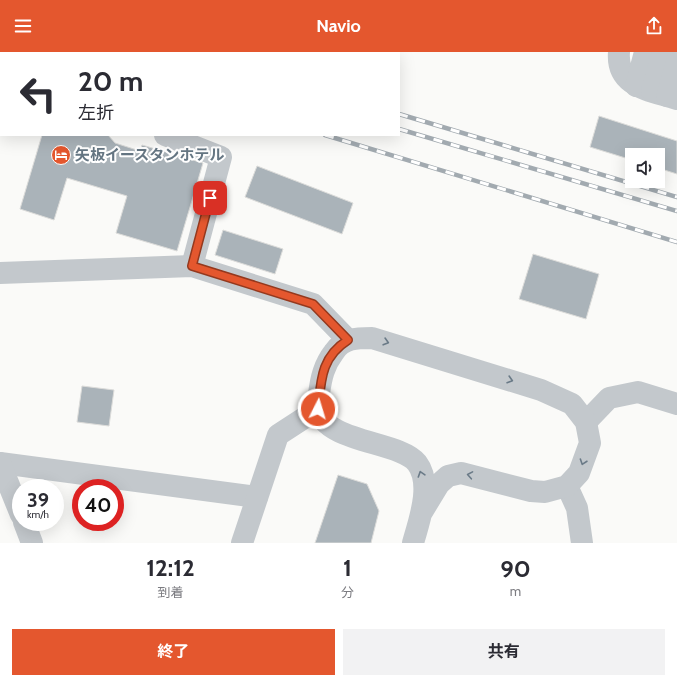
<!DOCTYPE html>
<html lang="ja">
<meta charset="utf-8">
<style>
:root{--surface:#fff;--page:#f2f2f3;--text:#2b2b33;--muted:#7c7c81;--accent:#e4572e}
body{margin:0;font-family:Cabin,"Noto Sans JP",sans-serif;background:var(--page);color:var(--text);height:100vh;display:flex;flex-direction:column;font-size:15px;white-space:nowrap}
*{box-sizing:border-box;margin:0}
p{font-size:13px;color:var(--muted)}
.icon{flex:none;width:22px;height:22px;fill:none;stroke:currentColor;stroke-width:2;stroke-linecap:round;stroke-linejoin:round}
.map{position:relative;height:491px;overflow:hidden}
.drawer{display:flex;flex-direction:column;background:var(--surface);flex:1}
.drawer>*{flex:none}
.hud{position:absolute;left:0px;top:0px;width:400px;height:84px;box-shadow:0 4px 16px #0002;background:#fff;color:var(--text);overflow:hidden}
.tools{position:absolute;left:625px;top:96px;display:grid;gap:8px}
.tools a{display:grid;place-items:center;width:40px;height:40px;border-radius:0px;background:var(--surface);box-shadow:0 4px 16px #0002;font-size:20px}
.speed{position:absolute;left:12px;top:427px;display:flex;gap:8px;font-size:20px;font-weight:700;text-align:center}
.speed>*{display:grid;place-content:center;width:52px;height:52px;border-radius:50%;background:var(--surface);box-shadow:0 4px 16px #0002;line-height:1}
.speed small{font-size:10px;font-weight:400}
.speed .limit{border:6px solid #d22;background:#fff;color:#111}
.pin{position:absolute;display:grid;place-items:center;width:34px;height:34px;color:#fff;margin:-17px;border-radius:8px;box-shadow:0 2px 6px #0006}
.me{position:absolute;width:44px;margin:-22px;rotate:5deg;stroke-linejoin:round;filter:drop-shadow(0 0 3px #0008)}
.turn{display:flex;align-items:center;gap:14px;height:84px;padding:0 12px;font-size:18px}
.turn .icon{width:52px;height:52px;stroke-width:2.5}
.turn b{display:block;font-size:28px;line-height:34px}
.eta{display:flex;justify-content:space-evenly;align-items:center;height:68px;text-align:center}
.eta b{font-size:24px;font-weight:700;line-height:28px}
.primary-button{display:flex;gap:8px;margin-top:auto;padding:8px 12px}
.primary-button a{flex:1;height:46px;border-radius:0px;background:var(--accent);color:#fff;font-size:16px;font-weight:700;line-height:46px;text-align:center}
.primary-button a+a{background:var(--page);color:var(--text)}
header{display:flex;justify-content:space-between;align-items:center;height:52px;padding:0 12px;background:var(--accent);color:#fff;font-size:18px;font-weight:700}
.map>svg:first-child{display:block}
</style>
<header><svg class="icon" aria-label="menu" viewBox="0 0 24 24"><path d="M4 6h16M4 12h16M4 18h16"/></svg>Navio<svg class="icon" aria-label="share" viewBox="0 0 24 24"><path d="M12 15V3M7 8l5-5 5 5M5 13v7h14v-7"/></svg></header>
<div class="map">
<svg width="677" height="491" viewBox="0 0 677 491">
<rect width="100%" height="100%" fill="#fafaf8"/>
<g fill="#aab3b9" stroke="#dcdcda">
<polygon points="599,64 677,89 677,122 658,116 658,103 632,103 632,108 590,95"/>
<polygon points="42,83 108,83 115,91 140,99 142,93 203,111 177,199 116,181 127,144 67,126 54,168 20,157"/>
<polygon points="257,114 353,151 342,182 245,145"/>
<polygon points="223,178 283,197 275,222 215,203"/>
<polygon points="533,202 599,222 586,267 519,247"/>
<polygon points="82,334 114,338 109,374 77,370"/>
<polygon points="338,423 367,432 379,459 371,491 315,491"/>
</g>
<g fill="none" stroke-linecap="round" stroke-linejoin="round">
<g stroke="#c3c8cc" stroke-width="22">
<polyline points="0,18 1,18"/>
<polyline points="165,83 221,105 192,214"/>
<polyline points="0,221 192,214 313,252 348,288"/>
<polyline points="586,370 609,346 638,340 677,352"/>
<polyline points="0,411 257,445"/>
<polyline points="0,411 21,463"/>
<polyline points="567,434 577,456 582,491"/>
<polyline points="24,470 32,491"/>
<polyline points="242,491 278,383 318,357"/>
</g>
<g stroke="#c3c8cc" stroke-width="22">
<path d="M619 0C616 36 650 38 677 47"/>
<polyline points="636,34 645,0"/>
<polyline points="652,39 663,0"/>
<polyline points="667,44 677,9"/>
<path d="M413 491C419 469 433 432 417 411 400 389 325 391 318 357 317 353 319 346 319 342 321 326 324 313 334 300 343 286 357 286 372 286L541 338 572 352 586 370 590 391 579 421 567 434 545 440 531 439 461 421 448 424 439 432 422 460"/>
</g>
<defs>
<g id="rail">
<polyline points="55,0 58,1"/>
<polyline points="142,0 146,1"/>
<polyline points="194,0 198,1"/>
<polyline points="399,62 677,145"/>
<polyline points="399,77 677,159"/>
<polyline points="325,83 677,190"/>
</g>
</defs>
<use href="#rail" stroke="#a2aab0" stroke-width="4.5"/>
<use href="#rail" stroke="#fff" stroke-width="3" stroke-dasharray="9" stroke-linecap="butt"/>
</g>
<defs><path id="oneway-chevron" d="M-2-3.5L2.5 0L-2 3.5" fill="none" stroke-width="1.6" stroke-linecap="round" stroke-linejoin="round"/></defs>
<g stroke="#6a7a87">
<use href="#oneway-chevron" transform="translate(386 290) rotate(16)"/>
<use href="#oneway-chevron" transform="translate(510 328) rotate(17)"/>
<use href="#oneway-chevron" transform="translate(583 410) rotate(109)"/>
<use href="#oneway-chevron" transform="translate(421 422) rotate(-108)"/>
<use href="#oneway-chevron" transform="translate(470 423) rotate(-170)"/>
</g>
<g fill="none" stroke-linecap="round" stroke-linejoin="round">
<defs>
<path id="route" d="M210 146 192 214 313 252 348 288C321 305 321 328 318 357"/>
</defs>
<use href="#route" stroke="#94391e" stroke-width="10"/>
<use href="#route" stroke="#e4572e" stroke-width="7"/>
</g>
<defs>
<symbol id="hotel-disc" viewBox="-11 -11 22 22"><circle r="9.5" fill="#e4572e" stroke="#fff"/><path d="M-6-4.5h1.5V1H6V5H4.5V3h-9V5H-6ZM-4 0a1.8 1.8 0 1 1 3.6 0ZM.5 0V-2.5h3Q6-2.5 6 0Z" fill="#fff"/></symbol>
</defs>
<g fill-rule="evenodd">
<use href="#hotel-disc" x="50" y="92" width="22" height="22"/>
</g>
<g text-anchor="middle" stroke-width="4" stroke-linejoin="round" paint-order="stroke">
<g font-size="15" font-weight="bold" fill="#657683" stroke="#fff" text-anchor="start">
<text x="75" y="108">矢板イースタンホテル</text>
</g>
</g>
</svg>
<div class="tools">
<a><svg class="icon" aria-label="sound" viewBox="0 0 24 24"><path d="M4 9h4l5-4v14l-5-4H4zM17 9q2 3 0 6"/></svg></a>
</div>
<div class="speed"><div>39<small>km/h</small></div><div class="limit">40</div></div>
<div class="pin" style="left:210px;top:146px;background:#d93025"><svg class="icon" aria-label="arrive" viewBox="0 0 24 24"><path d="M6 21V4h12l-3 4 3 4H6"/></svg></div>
<svg class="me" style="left:318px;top:357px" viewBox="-20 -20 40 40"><circle r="17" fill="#e4572e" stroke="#fff" stroke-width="3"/><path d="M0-11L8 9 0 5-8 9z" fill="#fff"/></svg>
<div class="hud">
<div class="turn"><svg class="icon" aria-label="left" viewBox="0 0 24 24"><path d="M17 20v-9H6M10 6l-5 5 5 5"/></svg><div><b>20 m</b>左折</div></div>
</div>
</div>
<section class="drawer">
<div class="eta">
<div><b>12:12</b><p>到着</p></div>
<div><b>1</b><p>分</p></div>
<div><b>90</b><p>m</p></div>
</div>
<div class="primary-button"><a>終了</a><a>共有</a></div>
</section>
